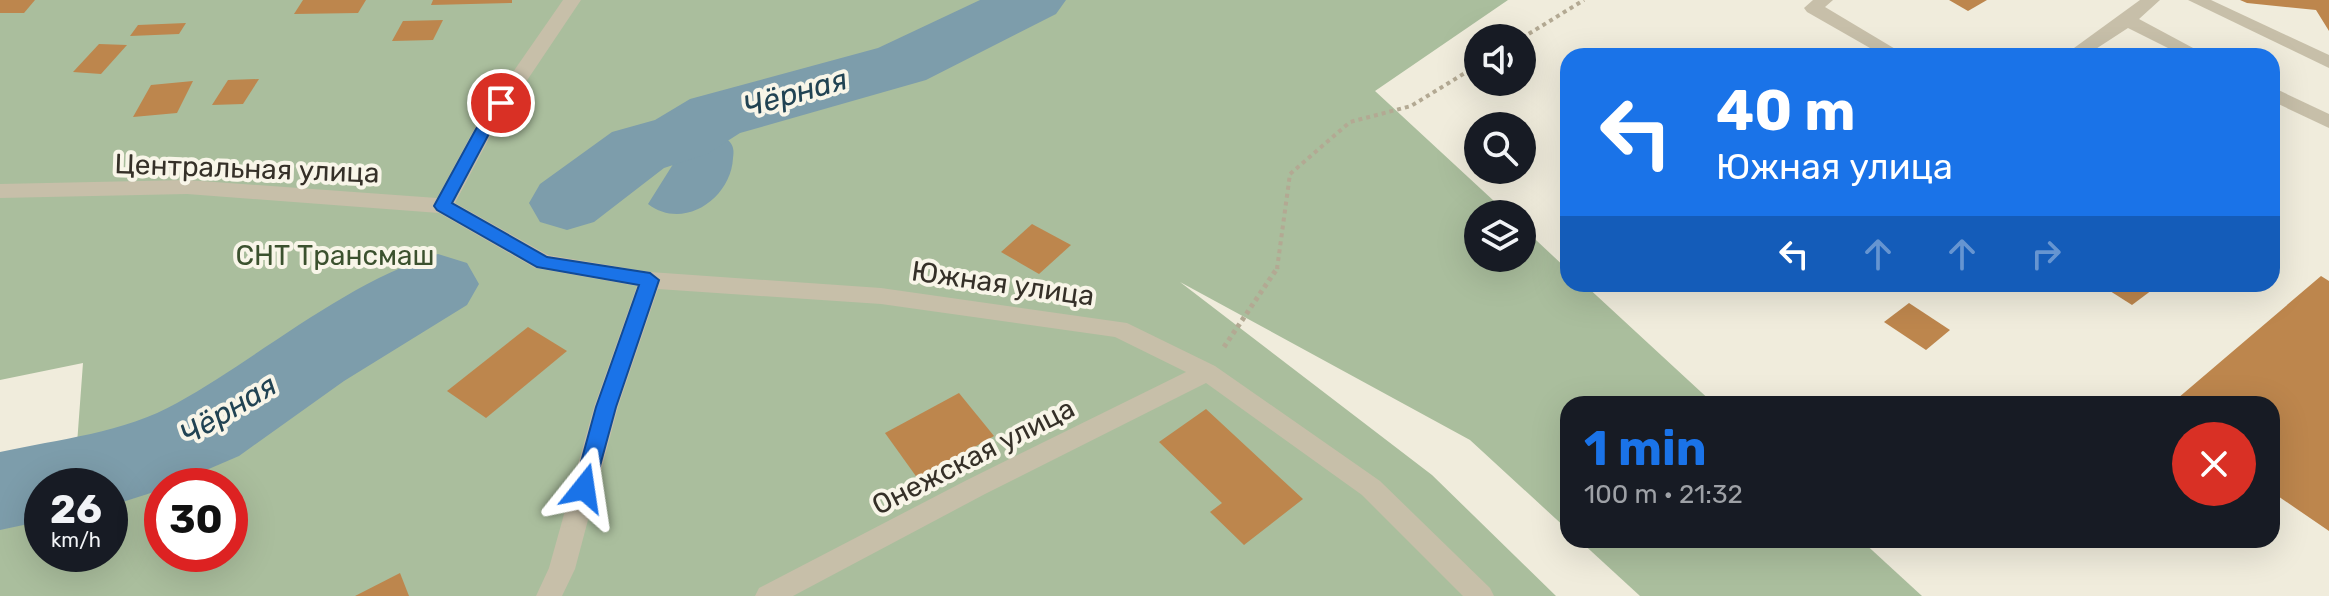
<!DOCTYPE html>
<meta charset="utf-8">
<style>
:root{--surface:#171b24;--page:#20242c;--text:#f1f3f6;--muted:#9ea1a6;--accent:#1a73e8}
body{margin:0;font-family:Rubik,sans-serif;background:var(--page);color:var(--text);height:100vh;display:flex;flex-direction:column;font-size:30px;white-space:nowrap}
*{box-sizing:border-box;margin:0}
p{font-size:26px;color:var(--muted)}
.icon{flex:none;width:44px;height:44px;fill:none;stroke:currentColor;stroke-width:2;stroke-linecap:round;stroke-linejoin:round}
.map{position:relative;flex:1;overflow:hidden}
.sheet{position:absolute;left:1560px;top:396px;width:720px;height:152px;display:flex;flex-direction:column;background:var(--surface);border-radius:24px;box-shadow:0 8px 32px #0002}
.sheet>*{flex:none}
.hud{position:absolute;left:1560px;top:48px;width:720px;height:244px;border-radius:24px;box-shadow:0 8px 32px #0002;background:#1a73e8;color:#fff;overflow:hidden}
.tools{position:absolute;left:1464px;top:24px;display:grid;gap:16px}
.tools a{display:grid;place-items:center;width:72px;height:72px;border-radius:50%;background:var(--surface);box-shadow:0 8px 32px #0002;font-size:40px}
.speed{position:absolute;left:24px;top:468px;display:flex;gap:16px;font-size:40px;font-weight:700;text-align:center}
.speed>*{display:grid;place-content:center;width:104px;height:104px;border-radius:50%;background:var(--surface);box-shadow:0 8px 32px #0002;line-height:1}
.speed small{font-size:20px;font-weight:400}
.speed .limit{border:12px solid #d22;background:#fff;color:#111}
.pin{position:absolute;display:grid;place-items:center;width:68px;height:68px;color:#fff;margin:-34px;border:4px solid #fff;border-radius:50%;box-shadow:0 2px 8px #0007}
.me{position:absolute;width:88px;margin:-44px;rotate:15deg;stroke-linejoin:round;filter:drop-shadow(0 0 6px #0008)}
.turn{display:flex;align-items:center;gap:28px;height:168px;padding:0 24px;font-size:36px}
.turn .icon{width:104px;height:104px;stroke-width:2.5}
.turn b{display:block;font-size:56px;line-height:68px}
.lanes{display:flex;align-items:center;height:76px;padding:0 24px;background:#0003;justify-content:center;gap:40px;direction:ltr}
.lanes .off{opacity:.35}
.round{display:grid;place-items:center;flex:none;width:84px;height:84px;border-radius:42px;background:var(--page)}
.overview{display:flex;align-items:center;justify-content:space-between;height:136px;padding:0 24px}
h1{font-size:48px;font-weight:700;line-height:60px;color:var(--accent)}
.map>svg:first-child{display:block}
</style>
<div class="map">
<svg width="2329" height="596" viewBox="0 0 2329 596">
<rect width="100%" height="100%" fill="#f0ecdc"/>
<g fill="#aabe9d" fill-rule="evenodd">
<path d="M0 0H1508L1375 91 1508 214H1478V258H1522V227L1568 270V284H1584L1714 404H1568V530L1470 440 1180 282 1432 475 1556 596H0V465L77 444 83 363 0 380ZM42 486H110V554H42ZM162 486H230V554H162Z"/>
<polygon points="1579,540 1861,540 1922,596 1640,596"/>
</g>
<path fill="#7d9dab" d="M707 131C713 133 724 136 729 141 734 146 734 152 733 158 731 199 683 231 648 204L692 134Z"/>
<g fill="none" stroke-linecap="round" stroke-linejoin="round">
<g fill="#7d9dab" fill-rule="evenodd">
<polygon points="980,0 1066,0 1056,14 926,80 740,133 707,154 664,168 594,222 567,230 540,222 529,203 540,184 612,132 655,120 690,99 878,48"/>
<path d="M438 254 467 263 479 284 467 305 344 381 239 456 169 486H162L157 491 110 506V486H42V521L0 530V452C59 439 124 433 177 403 261 356 346 282 438 254Z"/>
</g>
</g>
<g fill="#bd864d">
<polygon points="0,0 35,0 24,13 0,13"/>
<polygon points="303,0 366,0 358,13 294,14"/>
<polygon points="433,0 512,0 512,3 431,5"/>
<polygon points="1949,0 1987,0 1968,11"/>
<polygon points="2240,0 2329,0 2329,31 2316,10 2247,3"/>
<polygon points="443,20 433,40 392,41 403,21"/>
<polygon points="186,23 179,34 130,36 138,25"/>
<polygon points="99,44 127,45 101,74 73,72"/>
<polygon points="259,79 243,104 212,105 228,80"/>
<polygon points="193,81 177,113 133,117 151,85"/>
<polygon points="1032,224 1071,245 1039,274 1001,252"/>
<polygon points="2321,276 2329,281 2329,531 2272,492 2272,404 2171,404"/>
<polygon points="2099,284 2160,284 2132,305"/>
<polygon points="1909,303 1950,330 1926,350 1884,322"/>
<polygon points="528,327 567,351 486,418 447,391"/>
<polygon points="959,393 994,436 918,479 885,433"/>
<polygon points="1206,409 1303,499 1244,545 1210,512 1222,503 1159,442"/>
<polygon points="400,573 409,596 355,596"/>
</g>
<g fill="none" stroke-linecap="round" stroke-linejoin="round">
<g stroke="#b3a993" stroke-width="4" stroke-dasharray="4 4" stroke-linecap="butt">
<polyline points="1522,38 1584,0"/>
<polyline points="1277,269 1290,174 1350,122 1411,106 1478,65"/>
</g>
<polyline stroke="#b3a993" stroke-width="5" stroke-dasharray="4 4" stroke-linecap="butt" points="1224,347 1278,267"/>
<g fill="#c7bfa9" fill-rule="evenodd">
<polygon points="1813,0 1833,0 1825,7 1907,56 1884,56 1807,12 1804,8"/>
<polygon points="2140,0 2160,0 2139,19 2208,56 2184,56 2128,28 2085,56 2063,56"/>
<polygon points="2188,0 2211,0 2329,55 2329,68"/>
<polygon points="2272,87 2329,114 2329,128 2272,101"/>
</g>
<polygon fill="#c7bfa9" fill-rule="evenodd" points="563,0 581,0 493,131 455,203 548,255 650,272 881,288 1127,323 1215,366 1380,481 1490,588 1494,596 1463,596 1362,495 1206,383 985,494 793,596 755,596 759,588 967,480 1186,372 1115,337 881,304 658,289 618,407 575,569 562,596 536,596 549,568 594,407 637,286 535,268 439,213 187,194 0,198 0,184 187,180 437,198 477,124"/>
</g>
<polygon fill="#1a73e8" stroke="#114b97" stroke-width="2" points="501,98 509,103 491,130 452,203 547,257 650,273 659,280 616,407 594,488 591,494 584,497 577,494 574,488 596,407 639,285 537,267 437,210 434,206 476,129 496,99"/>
<g text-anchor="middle" stroke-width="8" stroke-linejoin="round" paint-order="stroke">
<g font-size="28" fill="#353028" stroke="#f8f5e8">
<text transform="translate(247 168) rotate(2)" y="10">Центральная улица</text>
<text transform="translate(1003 283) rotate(8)" y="10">Южная улица</text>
<text transform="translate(973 456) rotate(-27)" y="10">Онежская улица</text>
</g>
<g font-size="28" fill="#3b512e" stroke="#f8f5e8">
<text x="335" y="265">СНТ Трансмаш</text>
</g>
<g font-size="30" font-style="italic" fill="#214353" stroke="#f8f5e8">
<text transform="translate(795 93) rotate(-16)" y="10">Чёрная</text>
<text transform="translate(228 410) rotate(-31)" y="10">Чёрная</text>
</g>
</g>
</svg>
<div class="tools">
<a><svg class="icon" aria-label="sound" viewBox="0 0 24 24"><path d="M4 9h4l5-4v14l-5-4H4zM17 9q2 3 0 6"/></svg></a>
<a><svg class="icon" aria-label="search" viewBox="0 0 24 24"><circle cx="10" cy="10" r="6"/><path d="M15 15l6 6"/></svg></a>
<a><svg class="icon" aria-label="layers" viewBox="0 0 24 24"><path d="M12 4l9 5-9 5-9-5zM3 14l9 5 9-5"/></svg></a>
</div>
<div class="speed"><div>26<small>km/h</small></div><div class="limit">30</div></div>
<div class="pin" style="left:501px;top:103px;background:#d93025"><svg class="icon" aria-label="arrive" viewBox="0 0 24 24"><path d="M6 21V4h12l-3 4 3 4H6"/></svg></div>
<svg class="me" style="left:584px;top:488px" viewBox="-20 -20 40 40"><path d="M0-17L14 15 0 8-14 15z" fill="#1a73e8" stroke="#fff" stroke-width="4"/></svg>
<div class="hud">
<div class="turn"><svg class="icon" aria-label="left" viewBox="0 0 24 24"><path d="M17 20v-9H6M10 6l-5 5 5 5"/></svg><div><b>40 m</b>Южная улица</div></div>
<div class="lanes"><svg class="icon" aria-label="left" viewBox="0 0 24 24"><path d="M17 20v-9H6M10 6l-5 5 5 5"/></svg><svg class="icon off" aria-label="ahead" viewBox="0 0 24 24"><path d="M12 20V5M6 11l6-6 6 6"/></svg><svg class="icon off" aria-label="ahead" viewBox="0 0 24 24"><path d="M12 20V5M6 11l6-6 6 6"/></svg><svg class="icon off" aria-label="right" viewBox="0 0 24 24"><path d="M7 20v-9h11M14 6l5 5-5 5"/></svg></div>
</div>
<section class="sheet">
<div class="overview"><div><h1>1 min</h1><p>100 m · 21:32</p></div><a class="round" style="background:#d93025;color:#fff"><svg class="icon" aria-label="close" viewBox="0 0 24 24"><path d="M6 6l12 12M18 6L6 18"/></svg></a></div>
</section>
</div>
